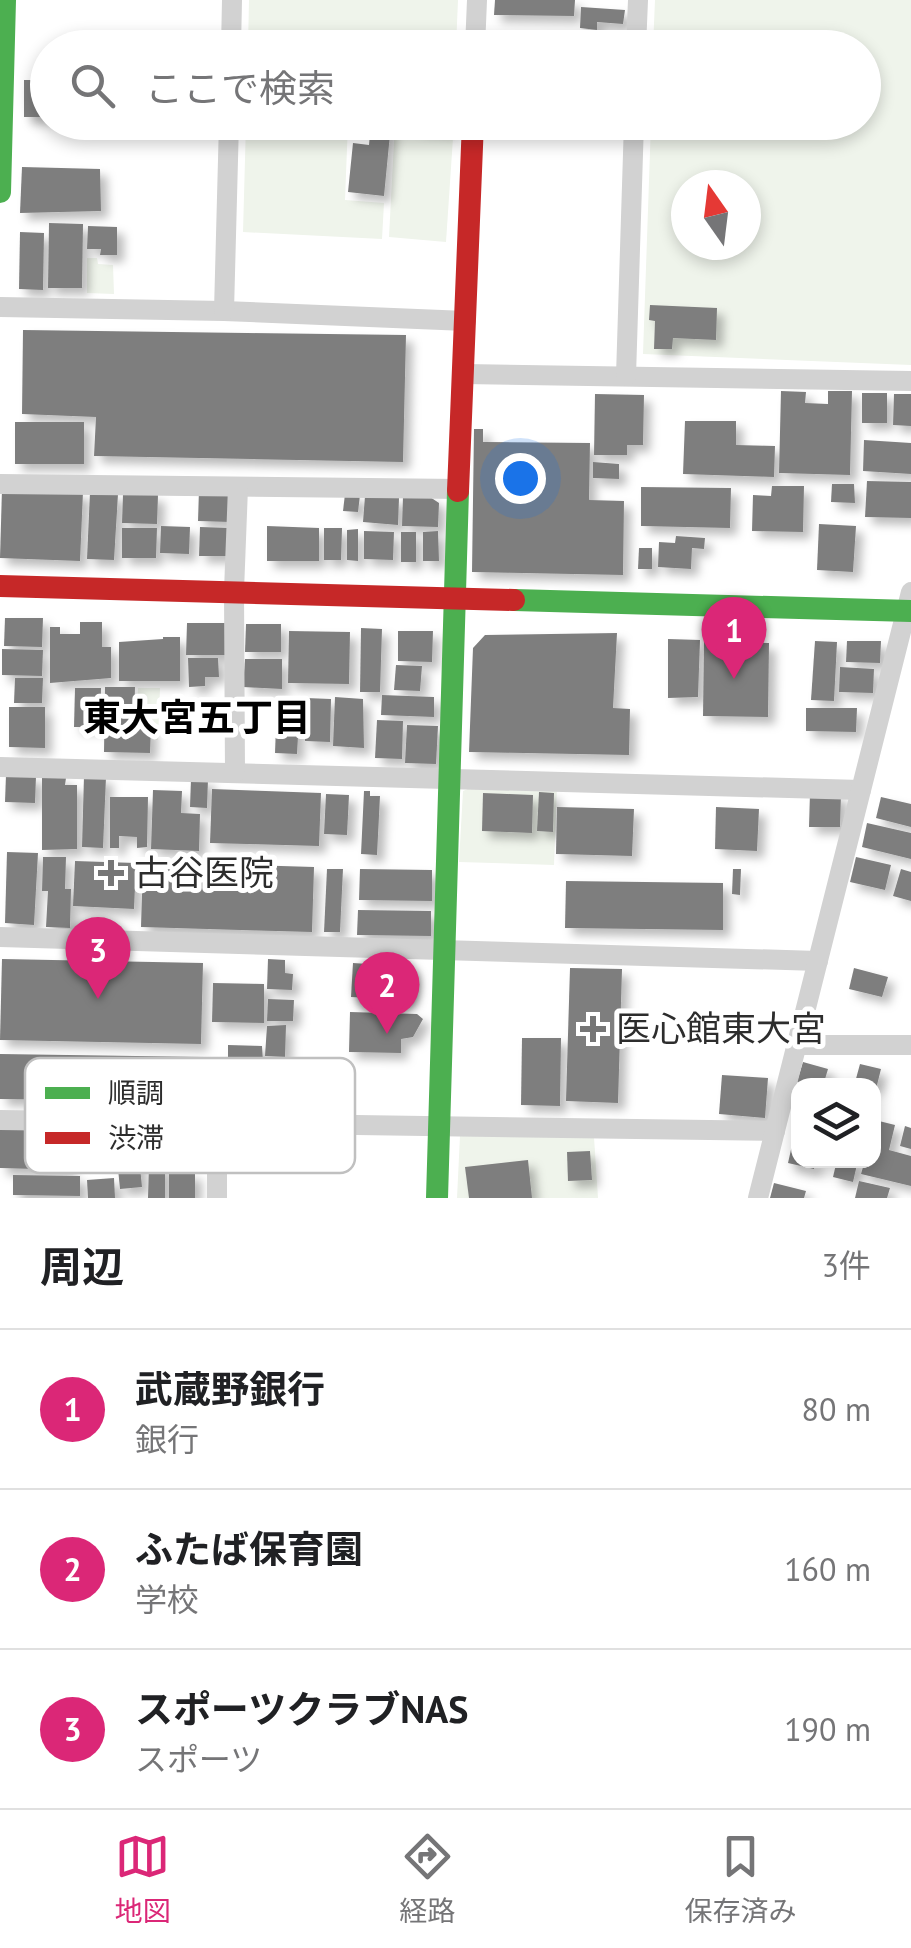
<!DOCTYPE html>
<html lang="ja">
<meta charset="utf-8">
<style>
:root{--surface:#fff;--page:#f6f6f6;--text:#202124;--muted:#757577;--line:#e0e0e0;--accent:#db2777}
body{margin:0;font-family:"PT Sans","Noto Sans JP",sans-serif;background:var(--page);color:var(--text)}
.controls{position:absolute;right:30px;bottom:30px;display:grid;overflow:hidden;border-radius:20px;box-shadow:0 5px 15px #0003}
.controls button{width:90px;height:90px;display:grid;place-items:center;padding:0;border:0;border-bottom:2px solid var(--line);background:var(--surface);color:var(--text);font:50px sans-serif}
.compass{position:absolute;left:671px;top:170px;width:90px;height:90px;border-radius:50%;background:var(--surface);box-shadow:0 5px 15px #0003;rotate:346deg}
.you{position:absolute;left:520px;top:478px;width:35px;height:35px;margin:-25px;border:8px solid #fff;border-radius:50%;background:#1a73e8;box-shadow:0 0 0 15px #1a73e833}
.badge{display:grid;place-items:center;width:65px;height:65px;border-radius:50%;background:var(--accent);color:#fff;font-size:32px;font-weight:700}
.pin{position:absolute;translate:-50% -82px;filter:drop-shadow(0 2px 5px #0008)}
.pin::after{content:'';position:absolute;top:52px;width:35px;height:30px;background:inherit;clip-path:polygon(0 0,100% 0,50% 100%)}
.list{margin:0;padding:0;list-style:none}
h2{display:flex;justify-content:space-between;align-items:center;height:130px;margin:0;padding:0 40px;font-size:42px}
h2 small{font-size:32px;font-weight:400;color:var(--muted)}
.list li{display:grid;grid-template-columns:65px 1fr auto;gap:30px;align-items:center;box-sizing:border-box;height:160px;padding:0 40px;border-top:2px solid var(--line)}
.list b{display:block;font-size:38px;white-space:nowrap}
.list p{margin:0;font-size:32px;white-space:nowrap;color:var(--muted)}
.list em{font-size:32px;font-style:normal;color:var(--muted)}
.icon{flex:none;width:55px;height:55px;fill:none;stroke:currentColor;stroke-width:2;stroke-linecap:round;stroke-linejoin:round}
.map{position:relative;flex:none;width:911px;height:1198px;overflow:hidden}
.search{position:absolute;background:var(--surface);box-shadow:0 5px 15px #0003;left:30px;right:30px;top:30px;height:110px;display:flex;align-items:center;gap:25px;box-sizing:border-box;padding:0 35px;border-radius:55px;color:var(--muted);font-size:38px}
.sheet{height:610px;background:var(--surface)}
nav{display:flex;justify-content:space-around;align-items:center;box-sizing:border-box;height:140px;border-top:2px solid var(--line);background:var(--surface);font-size:28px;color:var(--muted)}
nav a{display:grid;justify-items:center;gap:5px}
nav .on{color:var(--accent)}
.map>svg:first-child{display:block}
.green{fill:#eff4eb;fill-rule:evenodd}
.building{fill:#7e7e7e;filter:url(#shadow)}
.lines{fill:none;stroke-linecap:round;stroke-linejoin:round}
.street{stroke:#d2d2d2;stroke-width:20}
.fast{stroke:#4caf50;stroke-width:22}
.jam{stroke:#c62828;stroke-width:22}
.poi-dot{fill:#767676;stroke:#fff;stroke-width:4}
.labels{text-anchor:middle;stroke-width:10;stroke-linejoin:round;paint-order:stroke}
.poi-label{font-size:35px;fill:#2d2d2d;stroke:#fff;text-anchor:start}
.neighbourhood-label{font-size:38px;font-weight:bold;fill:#000;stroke:#fff}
.key{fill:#fff;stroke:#c0c0c0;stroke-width:2.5}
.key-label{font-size:28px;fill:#2d2d2d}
</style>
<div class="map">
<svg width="911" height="1198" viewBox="0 0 911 1198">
<defs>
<filter id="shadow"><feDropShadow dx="7" dy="7" stdDeviation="5" flood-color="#0004"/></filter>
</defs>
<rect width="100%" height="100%" fill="#fff"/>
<!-- green -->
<g class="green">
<path d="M249,0H458L456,47H248Z"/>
<path d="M655,0H911V365L643,354L651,123L864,122V48L653,47ZM686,185H746V245H686Z"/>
<path d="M246,123H348L345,200L384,203L382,239L243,232Z"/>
<path d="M395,123H454L446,242L389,237Z"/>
<path d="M87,258H97L98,264L113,265L114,294L87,293Z"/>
<path d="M138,688H160L158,740L152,739V718L137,716Z"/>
<path d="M557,787L554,865L459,862L463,791L470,788Z"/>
<path d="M460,1136L594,1137L598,1198H457Z"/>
</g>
<!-- building -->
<g class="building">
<path d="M495,0H575L574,16L494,15Z"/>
<path d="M581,7L625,10L623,24L597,22V30L580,28Z"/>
<path d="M578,31L617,33V48H578Z"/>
<rect x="128" y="37" width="72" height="11"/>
<rect x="24" y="80" width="24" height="37"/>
<path d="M371,122L391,124L384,196L348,192L353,143L369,145Z"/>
<path d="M415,122H449V130L415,127Z"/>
<path d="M22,167L100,169L101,211L20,213Z"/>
<path d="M49,223L83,224L82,288H48Z"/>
<path d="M88,226L117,227V255H100L101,249H87Z"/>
<path d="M20,232L44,233L43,290L19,289Z"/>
<path d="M650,305L717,308L716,340L673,338L672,349H654L655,321L649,320Z"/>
<path d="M23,330L406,335L403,462L94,456L96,417L22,414Z"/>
<path d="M781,391L806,392L805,403L828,404V391H852L850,475L779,473Z"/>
<rect x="862" y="393" width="25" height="30"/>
<path d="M595,394L644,395L643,445H627V455H594Z"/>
<path d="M894,394H911V426L893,425Z"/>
<path d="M685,421H736V445L775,446L774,477L683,474Z"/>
<rect x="15" y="422" width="69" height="42"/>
<path d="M474,429H483V442L590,443L589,500L624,501L623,575L472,572Z"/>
<path d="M864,440L911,443V474L863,471Z"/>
<path d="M593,462L619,464V479L593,478Z"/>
<path d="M867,481L911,482V518L865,517Z"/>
<path d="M832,484H854L855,503L831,502Z"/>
<path d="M772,486H804L803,532L752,531L753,495L771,496Z"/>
<path d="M641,487L731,488L730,528L641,526Z"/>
<path d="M2,489L83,492L80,561L0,558Z"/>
<path d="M199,489L231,490L230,522L198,521Z"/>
<path d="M90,492L118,494L114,560L87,559Z"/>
<path d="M123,494L158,495L157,524L122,523Z"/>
<path d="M345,494L360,495L358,512L343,511Z"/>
<path d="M365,496L399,498L398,525L363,522Z"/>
<path d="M403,496L430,497L439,503L438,527L402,526Z"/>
<path d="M819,524L856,526L853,572L817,570Z"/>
<path d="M161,526L190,527L189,554L160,553Z"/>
<path d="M267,526L319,528V561H267Z"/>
<path d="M200,527L230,528L229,556H199Z"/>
<path d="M122,528H157L156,558H122Z"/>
<path d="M324,528H342L341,560H324Z"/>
<path d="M358,529V561L347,560V530Z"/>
<path d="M364,531L394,532L393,560L364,559Z"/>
<path d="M438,531L439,561H423V532Z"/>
<rect x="401" y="532" width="15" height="30"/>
<path d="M676,536L705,538L704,549L692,548L691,569L658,567L659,542L675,543Z"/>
<path d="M639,548H652V569H638Z"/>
<path d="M5,618H43L42,647L4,646Z"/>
<path d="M80,622H102V647H111V678L50,683V627H60V634H80Z"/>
<path d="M187,623H226V655H186Z"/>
<path d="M246,624H281V652H245Z"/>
<path d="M361,628L382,629L380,692H360Z"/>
<path d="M289,631L350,632L349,684L288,683Z"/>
<path d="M398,631H433L432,662L398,661Z"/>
<path d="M617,633L613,708L630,709L629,755L469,752L473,648L485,635Z"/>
<path d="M163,637H180V681H119V642L163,639Z"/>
<path d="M668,639L700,640L698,697L668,698Z"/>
<path d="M815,641L837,642L834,701L811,700Z"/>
<path d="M847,641H881L880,663L846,662Z"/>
<path d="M704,642L769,643L768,717L703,716Z"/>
<path d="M2,649L43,650L42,676L2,675Z"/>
<path d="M188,658H218L219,677H205V686L189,687Z"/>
<path d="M245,659H282V689L243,687Z"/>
<path d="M396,665L422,666L420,691L394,690Z"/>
<path d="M840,667L874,669L873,693L839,692Z"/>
<path d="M15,678H43L42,703H14Z"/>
<path d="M105,687H135L134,725L151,727L150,753L104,752Z"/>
<path d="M75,688H101L100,727H74Z"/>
<path d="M382,695L434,697V717L381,715Z"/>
<path d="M335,697L363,699L364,748L333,746Z"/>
<path d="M306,698L331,699L330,742L305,741Z"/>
<path d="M277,699L300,700L297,754L275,753Z"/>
<path d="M9,707H45V748L9,747Z"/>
<path d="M806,708H857L856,732L806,731Z"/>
<path d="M377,720L403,721L402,759L375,758Z"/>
<path d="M407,725L438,726L436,764L405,763Z"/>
<path d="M6,775L36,776L35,803L5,802Z"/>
<path d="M84,776L106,777L103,848L82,847Z"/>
<path d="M42,777L66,778L65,785H77V849L42,850Z"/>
<path d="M191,779H208L207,808L190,807Z"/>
<path d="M212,789L321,793L319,846L210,843Z"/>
<path d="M153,790L182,791L181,813L200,814L199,851L151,849Z"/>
<path d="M364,791H370V796H380L377,855L361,854Z"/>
<path d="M539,792L554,793L553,832L537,831Z"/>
<path d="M483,793L533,795L532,833L482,831Z"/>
<path d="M810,793L841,794L840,827H809Z"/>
<path d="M326,794L349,795L347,835L324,834Z"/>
<path d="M110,797H148L147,847L137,848V837L119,836V848H110Z"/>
<path d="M881,797L911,804V827L876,818Z"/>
<path d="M557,807L634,809L632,856L556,854Z"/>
<path d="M716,807L759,809L757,851L715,849Z"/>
<path d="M867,823L911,833V859L862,847Z"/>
<path d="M7,852L38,853L34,925L5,923Z"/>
<path d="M43,857H66L65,889H71L70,928L46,927L48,891H42Z"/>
<path d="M856,857L891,865L885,890L850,882Z"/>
<path d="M75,861L136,863L134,909L73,906Z"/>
<path d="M143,862L314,867L312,932L141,927Z"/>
<path d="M327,869H343L340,932H324Z"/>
<path d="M360,869L432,870V901L359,900Z"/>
<path d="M733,869H741L740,895L732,894Z"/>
<path d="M901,869L911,872V901L893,896Z"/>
<path d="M566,881L723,883V930L565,928Z"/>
<path d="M358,910L431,911V936L357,935Z"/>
<path d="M2,959L203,963L201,1044L0,1040Z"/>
<path d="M268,959L285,960V973L293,974L292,990L267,989Z"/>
<path d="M353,963L412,967L410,1000L351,997Z"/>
<path d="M570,968L622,969L618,1103L566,1101Z"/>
<path d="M854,968L888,977L882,997L849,989Z"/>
<path d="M213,983L264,984V1023L212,1022Z"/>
<path d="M268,999L294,1000L293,1021H267Z"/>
<path d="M350,1012L417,1014L423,1019L413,1037L401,1039V1053L349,1052Z"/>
<path d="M286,1025L285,1057L265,1056L267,1026Z"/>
<path d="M522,1038H561L560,1106L521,1105Z"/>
<path d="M228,1045L262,1046L263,1062L228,1060Z"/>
<path d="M0,1054L205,1057L204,1102L0,1099Z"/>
<path d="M803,1062L828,1069L823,1086L797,1082Z"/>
<path d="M860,1064L881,1069L875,1093L874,1086H854Z"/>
<path d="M722,1075L768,1078L765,1118L719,1114Z"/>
<path d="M875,1120L895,1125L889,1150L911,1156V1186L861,1174L865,1160H874Z"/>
<path d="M797,1123L798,1160H816L814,1169L788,1163Z"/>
<path d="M905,1126L911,1128V1149L900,1146Z"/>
<path d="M0,1128L29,1129V1152H39V1130L71,1131L70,1170L0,1168Z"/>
<path d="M137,1136L142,1187L120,1189L115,1138Z"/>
<path d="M590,1151L592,1180L568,1181L567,1152Z"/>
<path d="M528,1160L532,1198H469L465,1167Z"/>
<path d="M837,1160H858L853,1182L833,1177Z"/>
<path d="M149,1164H165V1198H148Z"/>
<path d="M169,1172L195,1173V1198H169Z"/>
<path d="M13,1175L80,1176V1196L13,1195Z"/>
<path d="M114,1178L115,1198H88L87,1180Z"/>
<path d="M859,1181L890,1188L887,1198H855Z"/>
<path d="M774,1183L806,1191L804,1198H770Z"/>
</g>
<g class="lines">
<!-- street -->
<g class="street">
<path d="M231,48L232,0"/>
<path d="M475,48L477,0"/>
<path d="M636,48L638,0"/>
<path d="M0,307L224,311L466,321"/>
<path d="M224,311L229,122"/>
<path d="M464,374L911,381"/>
<path d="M626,376L634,122"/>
<path d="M0,484L459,489"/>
<path d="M0,767L861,790"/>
<path d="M235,773L234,591L238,487"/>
<path d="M0,937L818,961"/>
<path d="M797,1045H911"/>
<path d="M0,1120L775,1131"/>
<path d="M217,1123V1198"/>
<path d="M758,1198L911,592"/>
</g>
<!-- fast -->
<g class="fast">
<path d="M0,192L5,0"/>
<path d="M514,600L911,611"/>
<path d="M437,1198L458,491"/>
</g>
<!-- jam -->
<g class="jam">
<path d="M458,491L473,122"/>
<path d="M0,586L514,600"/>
</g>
</g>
<!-- markers -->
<g class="poi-dot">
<path d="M106 858h10v10h10v10h-10v10h-10v-10h-10v-10h10z"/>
<path d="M588 1014h10v10h10v10h-10v10h-10v-10h-10v-10h10z"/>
</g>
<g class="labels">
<!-- poi labels -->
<g class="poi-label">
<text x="134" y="885">古谷医院</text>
<text x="616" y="1041">医心館東大宮</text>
</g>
<!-- neighbourhood labels -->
<g class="neighbourhood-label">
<text x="197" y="731">東大宮五丁目</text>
</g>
</g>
<!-- legend -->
<rect x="25" y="1058" width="330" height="115" rx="15" class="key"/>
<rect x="45" y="1087" width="45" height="12" fill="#4caf50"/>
<rect x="45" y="1132" width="45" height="12" fill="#c62828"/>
<g class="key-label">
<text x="108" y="1103">順調</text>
<text x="108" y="1148">渋滞</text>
</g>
</svg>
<div class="controls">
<button><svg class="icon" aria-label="layers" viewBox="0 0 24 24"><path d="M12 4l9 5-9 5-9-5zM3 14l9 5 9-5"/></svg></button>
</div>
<svg class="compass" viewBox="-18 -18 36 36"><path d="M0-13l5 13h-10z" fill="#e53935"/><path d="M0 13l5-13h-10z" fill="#757577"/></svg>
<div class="you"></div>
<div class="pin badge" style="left:734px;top:679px">1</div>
<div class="pin badge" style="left:387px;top:1034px">2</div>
<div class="pin badge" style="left:98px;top:999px">3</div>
<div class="search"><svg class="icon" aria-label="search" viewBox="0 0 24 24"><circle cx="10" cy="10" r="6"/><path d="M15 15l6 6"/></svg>ここで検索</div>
</div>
<section class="sheet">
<h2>周辺<small>3件</small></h2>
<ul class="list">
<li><span class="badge">1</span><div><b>武蔵野銀行</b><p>銀行</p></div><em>80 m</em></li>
<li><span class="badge">2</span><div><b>ふたば保育園</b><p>学校</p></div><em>160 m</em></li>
<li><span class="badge">3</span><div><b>スポーツクラブNAS</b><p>スポーツ</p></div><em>190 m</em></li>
</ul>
</section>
<nav>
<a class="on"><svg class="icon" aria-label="map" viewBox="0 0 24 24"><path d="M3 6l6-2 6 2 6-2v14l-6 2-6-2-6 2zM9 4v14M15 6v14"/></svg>地図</a>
<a><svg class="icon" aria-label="directions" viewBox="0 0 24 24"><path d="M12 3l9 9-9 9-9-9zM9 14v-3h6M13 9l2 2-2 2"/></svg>経路</a>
<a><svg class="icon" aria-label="saved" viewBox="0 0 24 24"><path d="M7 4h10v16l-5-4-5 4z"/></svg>保存済み</a>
</nav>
